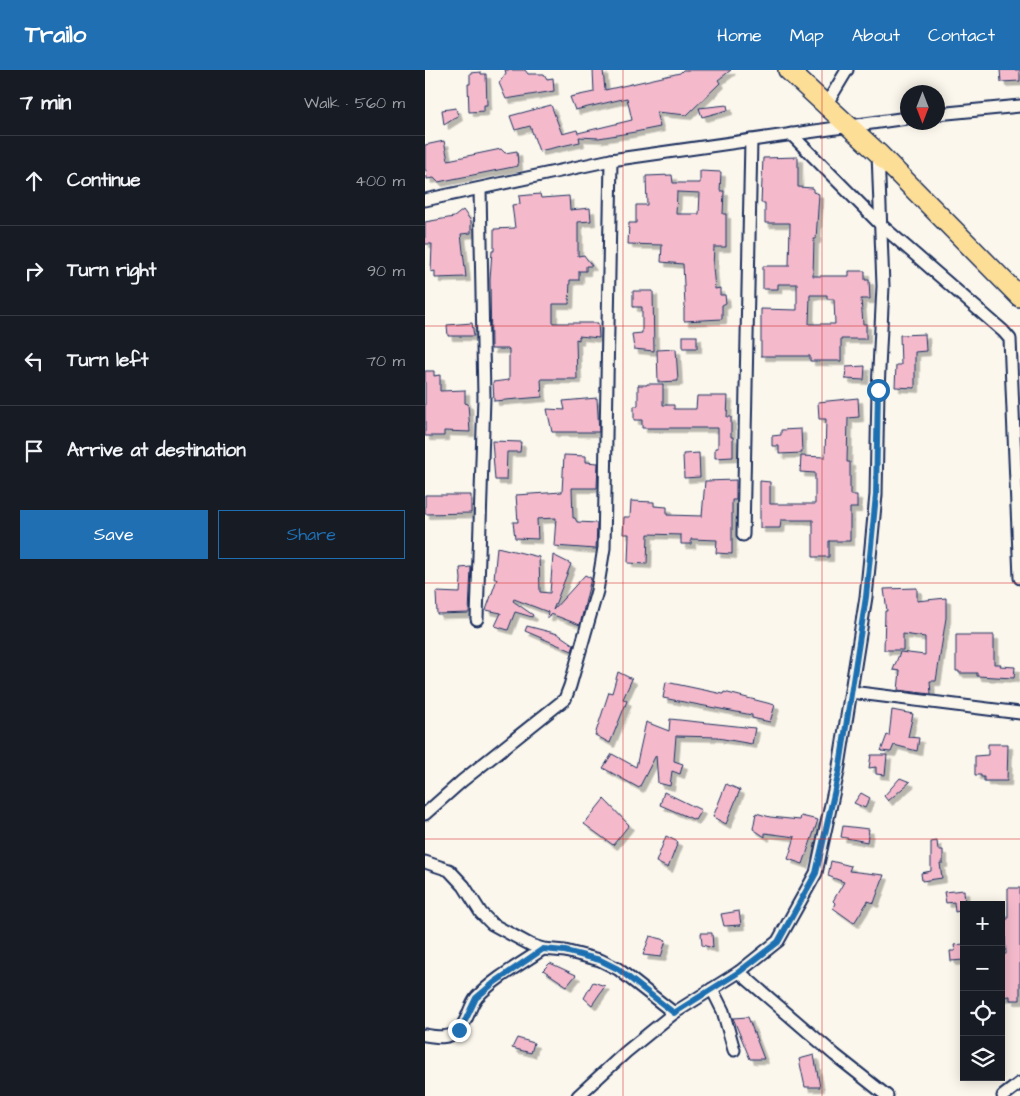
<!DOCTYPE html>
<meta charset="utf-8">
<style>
:root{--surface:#171b24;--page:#20242c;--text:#f1f3f6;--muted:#9ea1a6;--line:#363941;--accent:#1f6fb2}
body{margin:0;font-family:"Architects Daughter",sans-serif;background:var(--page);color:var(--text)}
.controls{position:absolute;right:15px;bottom:15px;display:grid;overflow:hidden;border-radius:0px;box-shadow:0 2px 12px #0003}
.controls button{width:45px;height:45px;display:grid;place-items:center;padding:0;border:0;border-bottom:1px solid var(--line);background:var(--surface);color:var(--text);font:25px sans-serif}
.compass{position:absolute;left:475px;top:15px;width:45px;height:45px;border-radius:50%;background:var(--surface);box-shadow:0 2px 12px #0003;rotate:180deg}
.stop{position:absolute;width:15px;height:15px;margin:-11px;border:4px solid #1f6fb2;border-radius:50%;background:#fff}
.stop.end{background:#1f6fb2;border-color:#fff;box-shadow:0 1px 5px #0008}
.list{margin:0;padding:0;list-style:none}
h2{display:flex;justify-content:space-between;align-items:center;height:65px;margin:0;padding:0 20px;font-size:21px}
h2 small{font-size:16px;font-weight:400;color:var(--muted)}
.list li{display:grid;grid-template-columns:32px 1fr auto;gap:15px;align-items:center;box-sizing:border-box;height:90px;padding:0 20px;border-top:1px solid var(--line)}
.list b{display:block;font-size:19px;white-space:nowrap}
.list em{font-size:16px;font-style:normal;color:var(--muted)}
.actions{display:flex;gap:10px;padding:15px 20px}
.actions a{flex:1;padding:11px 0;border:1px solid var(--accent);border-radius:0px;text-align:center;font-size:18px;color:var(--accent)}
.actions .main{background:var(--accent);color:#fff}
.icon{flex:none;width:28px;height:28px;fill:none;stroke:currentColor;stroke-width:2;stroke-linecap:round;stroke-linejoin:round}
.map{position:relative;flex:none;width:595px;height:1026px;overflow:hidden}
header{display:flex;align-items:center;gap:30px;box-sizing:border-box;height:70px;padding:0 25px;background:var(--accent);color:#fff}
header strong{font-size:24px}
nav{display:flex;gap:28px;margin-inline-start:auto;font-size:18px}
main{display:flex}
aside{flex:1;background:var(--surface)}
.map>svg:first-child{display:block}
.building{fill:#f4bacc;stroke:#1b2f5e;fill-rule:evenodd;filter:url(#shadow)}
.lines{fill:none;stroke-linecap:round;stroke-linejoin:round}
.street-casing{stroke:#1b2f5e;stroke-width:15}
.primary-casing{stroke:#1b2f5e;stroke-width:22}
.street{stroke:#fbf7ec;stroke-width:11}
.primary{stroke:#fdde96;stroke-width:19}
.route{stroke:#1f6fb2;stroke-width:6}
.grid{fill:none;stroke:#d62828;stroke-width:1;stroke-opacity:0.55}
</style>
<header>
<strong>Trailo</strong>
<nav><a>Home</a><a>Map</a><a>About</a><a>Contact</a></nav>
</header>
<main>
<aside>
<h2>7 min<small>Walk · 560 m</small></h2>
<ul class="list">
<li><svg class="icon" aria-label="ahead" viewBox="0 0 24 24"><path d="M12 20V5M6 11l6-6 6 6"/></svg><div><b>Continue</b></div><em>400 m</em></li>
<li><svg class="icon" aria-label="right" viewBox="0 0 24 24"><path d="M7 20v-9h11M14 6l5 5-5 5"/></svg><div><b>Turn right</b></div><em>90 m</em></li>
<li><svg class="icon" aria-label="left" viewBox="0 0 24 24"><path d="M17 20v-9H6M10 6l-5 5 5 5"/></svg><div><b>Turn left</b></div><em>70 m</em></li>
<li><svg class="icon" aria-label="arrive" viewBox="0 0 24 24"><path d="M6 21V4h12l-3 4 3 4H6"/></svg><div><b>Arrive at destination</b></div></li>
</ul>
<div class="actions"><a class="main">Save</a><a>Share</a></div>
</aside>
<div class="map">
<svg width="595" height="1026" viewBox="0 0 595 1026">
<defs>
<filter id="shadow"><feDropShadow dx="4.5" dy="4.5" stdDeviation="0" flood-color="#0004"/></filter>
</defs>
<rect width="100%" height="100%" fill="#fbf7ec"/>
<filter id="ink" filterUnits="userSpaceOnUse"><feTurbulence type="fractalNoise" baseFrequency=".02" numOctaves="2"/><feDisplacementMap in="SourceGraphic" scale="10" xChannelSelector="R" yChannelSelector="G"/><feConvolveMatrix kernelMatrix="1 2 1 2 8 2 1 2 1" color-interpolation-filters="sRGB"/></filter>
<g filter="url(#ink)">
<!-- building -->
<g class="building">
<path d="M80,0H100L103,4H119L122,9L128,8L129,21L81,29L74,13L81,3Z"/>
<path d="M168,0H178L180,20L255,3L258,0H306L293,10L295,13L262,45L231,42L235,57L210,62L174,68L154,67L155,72L114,81L105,56L90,60L85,46L126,35L137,64L152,60L153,63L207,50L202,28L150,40L145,27L169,22Z"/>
<path d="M575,0H595V11L576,12Z"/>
<path d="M56,2V4H61L62,35H59V41L44,42L43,14H45V3Z"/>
<path d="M302,35L303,40L277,47L274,38Z"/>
<path d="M31,38L33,46L19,55L17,40Z"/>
<path d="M19,71L23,90L76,79L80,83L92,81L93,96L13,112L9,108L2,109L1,100H0V75Z"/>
<path d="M373,87V117L388,118V122L394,124L391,169H389L388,206H424V201H440V210H444L445,229H436L438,254H441V269H416V291H385V286H336V239L372,240V214H353V219H338V196H364L365,153H340V133H336L338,88ZM385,225H402V229H409L410,254H384Z"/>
<path d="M275,101L296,102L295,121H299L298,144H301V177H289L288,197L290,219L295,218V225H300L301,233L297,235V249L259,251V238L260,237L258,194L236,192L237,175L203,174L204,153H211V135H222L221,106L247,105L248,113H275ZM252,122L275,123L274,144H251Z"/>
<path d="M115,124L116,128L144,126L145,140L165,138L166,151L153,152V186L159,185L167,196H161V201H154V210H145L144,234H128V253H173L174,268L154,266V270L151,269L152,309H116L117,327L69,331L68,312L84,310V279H66L65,209L67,181H69V159L90,158L87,135L95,134L94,126Z"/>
<path d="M38,140L46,151V163L36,164L41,207L10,208V201L6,202L7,174H0V152L29,147Z"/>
<path d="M208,221H228L229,281L209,279L207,264L217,263V237H208Z"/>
<path d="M47,253L49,266H23L22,255Z"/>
<path d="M500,264L501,281L490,282V318L470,317L471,295H476L475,265Z"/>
<rect x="258" y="266" width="14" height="12"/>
<path d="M251,279L253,311L233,312L232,280Z"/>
<path d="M440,296L439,310L420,309L421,297Z"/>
<path d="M0,301H9V306L15,305V321L40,320V333L43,334L45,362L19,361V366H0Z"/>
<path d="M222,314H238V335H249V339H271L272,326H303L302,347H306V367H308V387L290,388V378H293V358H217V350H209V336H213V315H222Z"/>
<path d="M172,328L174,362H127L122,339L140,340L138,331Z"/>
<path d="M433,328L434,347L423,348L422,392H425V425H432V438H425V471H404V487H388V450H356L355,458H335V411L345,412V434H390V403L375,402L376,386L400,387L401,349H394L393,332Z"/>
<path d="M376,359L377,383L354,384V376H347V366L356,365V360Z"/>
<path d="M67,371L96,372L95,382H82L81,410H70Z"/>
<path d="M274,383L275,407L259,408L258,384Z"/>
<path d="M139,385L161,386V392L173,393L172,418H147L148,448H150L152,452L172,453L171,479L129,476L131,448L112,449L113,469L90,468L88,452H93L91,425L137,422Z"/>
<path d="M311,410V430H307V484L291,483L292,470L266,469V474H256V465L223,464L222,494L203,493L204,464H198L199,447H205L206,431L229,432V436L242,437V445L277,446L280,411Z"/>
<path d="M0,425H46V443L0,444Z"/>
<path d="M72,477L114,487L115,522L125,523L128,485L146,494L128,540L160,505L166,508L155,555L126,544L125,547H122L123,542L89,529L88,531L108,545L107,547L90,542L83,560L70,556L76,543L61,540L72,509H69Z"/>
<path d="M46,497L44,543L12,544L11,522L35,523L36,509L35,498Z"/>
<path d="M492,518V531L521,528V548L511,611H505L506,624L473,620L475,601L468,600L475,582L500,585V567L478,564V580H459L460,541H462L459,519Z"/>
<path d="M102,556L133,564L149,575L147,581L100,561Z"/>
<path d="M531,565H569V594H576L575,596L590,597L589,608L552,606V603H534V601H531Z"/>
<path d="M193,602L207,609L198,629L202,631L185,673L170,665L184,622L187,623Z"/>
<path d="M241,612L298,624L299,622L350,635L345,652L327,648V645L238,628Z"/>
<path d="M467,640L488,644L483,667L494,668L492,681L469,675L466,682L456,681L462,665L464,666Z"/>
<path d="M245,649L330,658L327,674L293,668V667L251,666L249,691L258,694L255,704L247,701L245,716L233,713L231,685L214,718L178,698L187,684L211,697L221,652L244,661Z"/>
<path d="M563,674H583L582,711H559V707H556V705H550V686L563,685Z"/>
<path d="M446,685H462L460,705L451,704V697L444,698Z"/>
<path d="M475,708L485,712L463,731L459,726Z"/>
<path d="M301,714L315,720L301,754L288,747Z"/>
<path d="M239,722L276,740L270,750L235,735Z"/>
<path d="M436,723L445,728L440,738L429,733Z"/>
<path d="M179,729L204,755L188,775L159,754Z"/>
<path d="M331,743L345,747L375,750L376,746L393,750L378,794L363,789L370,767L340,763V767L328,759Z"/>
<path d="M418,756L444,759L442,772L416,767Z"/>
<path d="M241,766L253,772L243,798L231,792Z"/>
<path d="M512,771L513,780H518V793H515L517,808L497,811L496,803L506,801V772Z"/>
<path d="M406,791L426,796L424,801L459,805L449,833L443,831L429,853L408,838L410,833L408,831L419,812L403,806Z"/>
<path d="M583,818H595V930H585V926L576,927V884H581L580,865H576V849H583Z"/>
<path d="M539,820L540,835H539V840L530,842L529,832L521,833L519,822Z"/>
<path d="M314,841L316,855L299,856L296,844Z"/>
<path d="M276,863H287L288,878L277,875Z"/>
<path d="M225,866L241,870L236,887L218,885Z"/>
<path d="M539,874V890L526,891L525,881H530L529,875Z"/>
<path d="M125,893L151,905L142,916L118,900Z"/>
<path d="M168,912L180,916L167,935L159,928Z"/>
<path d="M323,947L339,989H325L308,948Z"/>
<path d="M92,968L109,973L106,983L87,978Z"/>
<path d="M389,985L395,1017H380L374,989Z"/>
</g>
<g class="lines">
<defs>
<g id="street">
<path d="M401,35L422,0"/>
<path d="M512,44L595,36"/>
<path d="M366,64L456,155L578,261L585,269L595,508"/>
<path d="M0,130L186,90L482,48"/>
<path d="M318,465L326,70"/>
<path d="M52,549L59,327L55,119"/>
<path d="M426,622L595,643"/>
<path d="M0,744L37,711L140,629L145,616L172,521L179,478L186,90"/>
<path d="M0,792L24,800L39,816L56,843L67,854L106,875L118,879L140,881L175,890L193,899L249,943"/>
<path d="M314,902L410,985L462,1026"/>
<path d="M287,919L298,941L309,980"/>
<path d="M0,965C12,967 23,969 33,961C43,952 44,936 52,927C70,908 96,894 118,879"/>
<path d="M153,1026L201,982L249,943L314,902L353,871L391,803L413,702L441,527L446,477L451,425L453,320L458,216L453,83"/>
<path d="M578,1026L595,1013"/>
</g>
<path id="primary" d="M363,0L453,83L595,227"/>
</defs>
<!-- street casing -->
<use href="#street" class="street-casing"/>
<!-- primary casing -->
<use href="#primary" class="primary-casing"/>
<!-- street -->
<use href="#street" class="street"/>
<!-- primary -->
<use href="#primary" class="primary"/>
</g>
</g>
<g class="lines" filter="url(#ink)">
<!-- route -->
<path class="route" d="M34,960L41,949L51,928L70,912L118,879L140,881L175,890L193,899L249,943L314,902L353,872L391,803L414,702L441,527L451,425L453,320"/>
</g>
<!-- grid -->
<path class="grid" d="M198,0V1026M397,0V1026M0,256H595M0,513H595M0,769H595"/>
</svg>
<div class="controls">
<button>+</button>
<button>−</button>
<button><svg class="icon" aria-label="locate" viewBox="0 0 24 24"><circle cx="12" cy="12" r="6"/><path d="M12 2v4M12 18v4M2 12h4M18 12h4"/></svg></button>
<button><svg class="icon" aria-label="layers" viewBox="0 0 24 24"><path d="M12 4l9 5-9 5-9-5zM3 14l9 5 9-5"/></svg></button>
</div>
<svg class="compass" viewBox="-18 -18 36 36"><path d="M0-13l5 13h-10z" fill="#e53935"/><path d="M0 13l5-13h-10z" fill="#9ea1a6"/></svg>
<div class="stop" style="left:453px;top:320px"></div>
<div class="stop end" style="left:34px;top:960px"></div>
</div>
</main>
